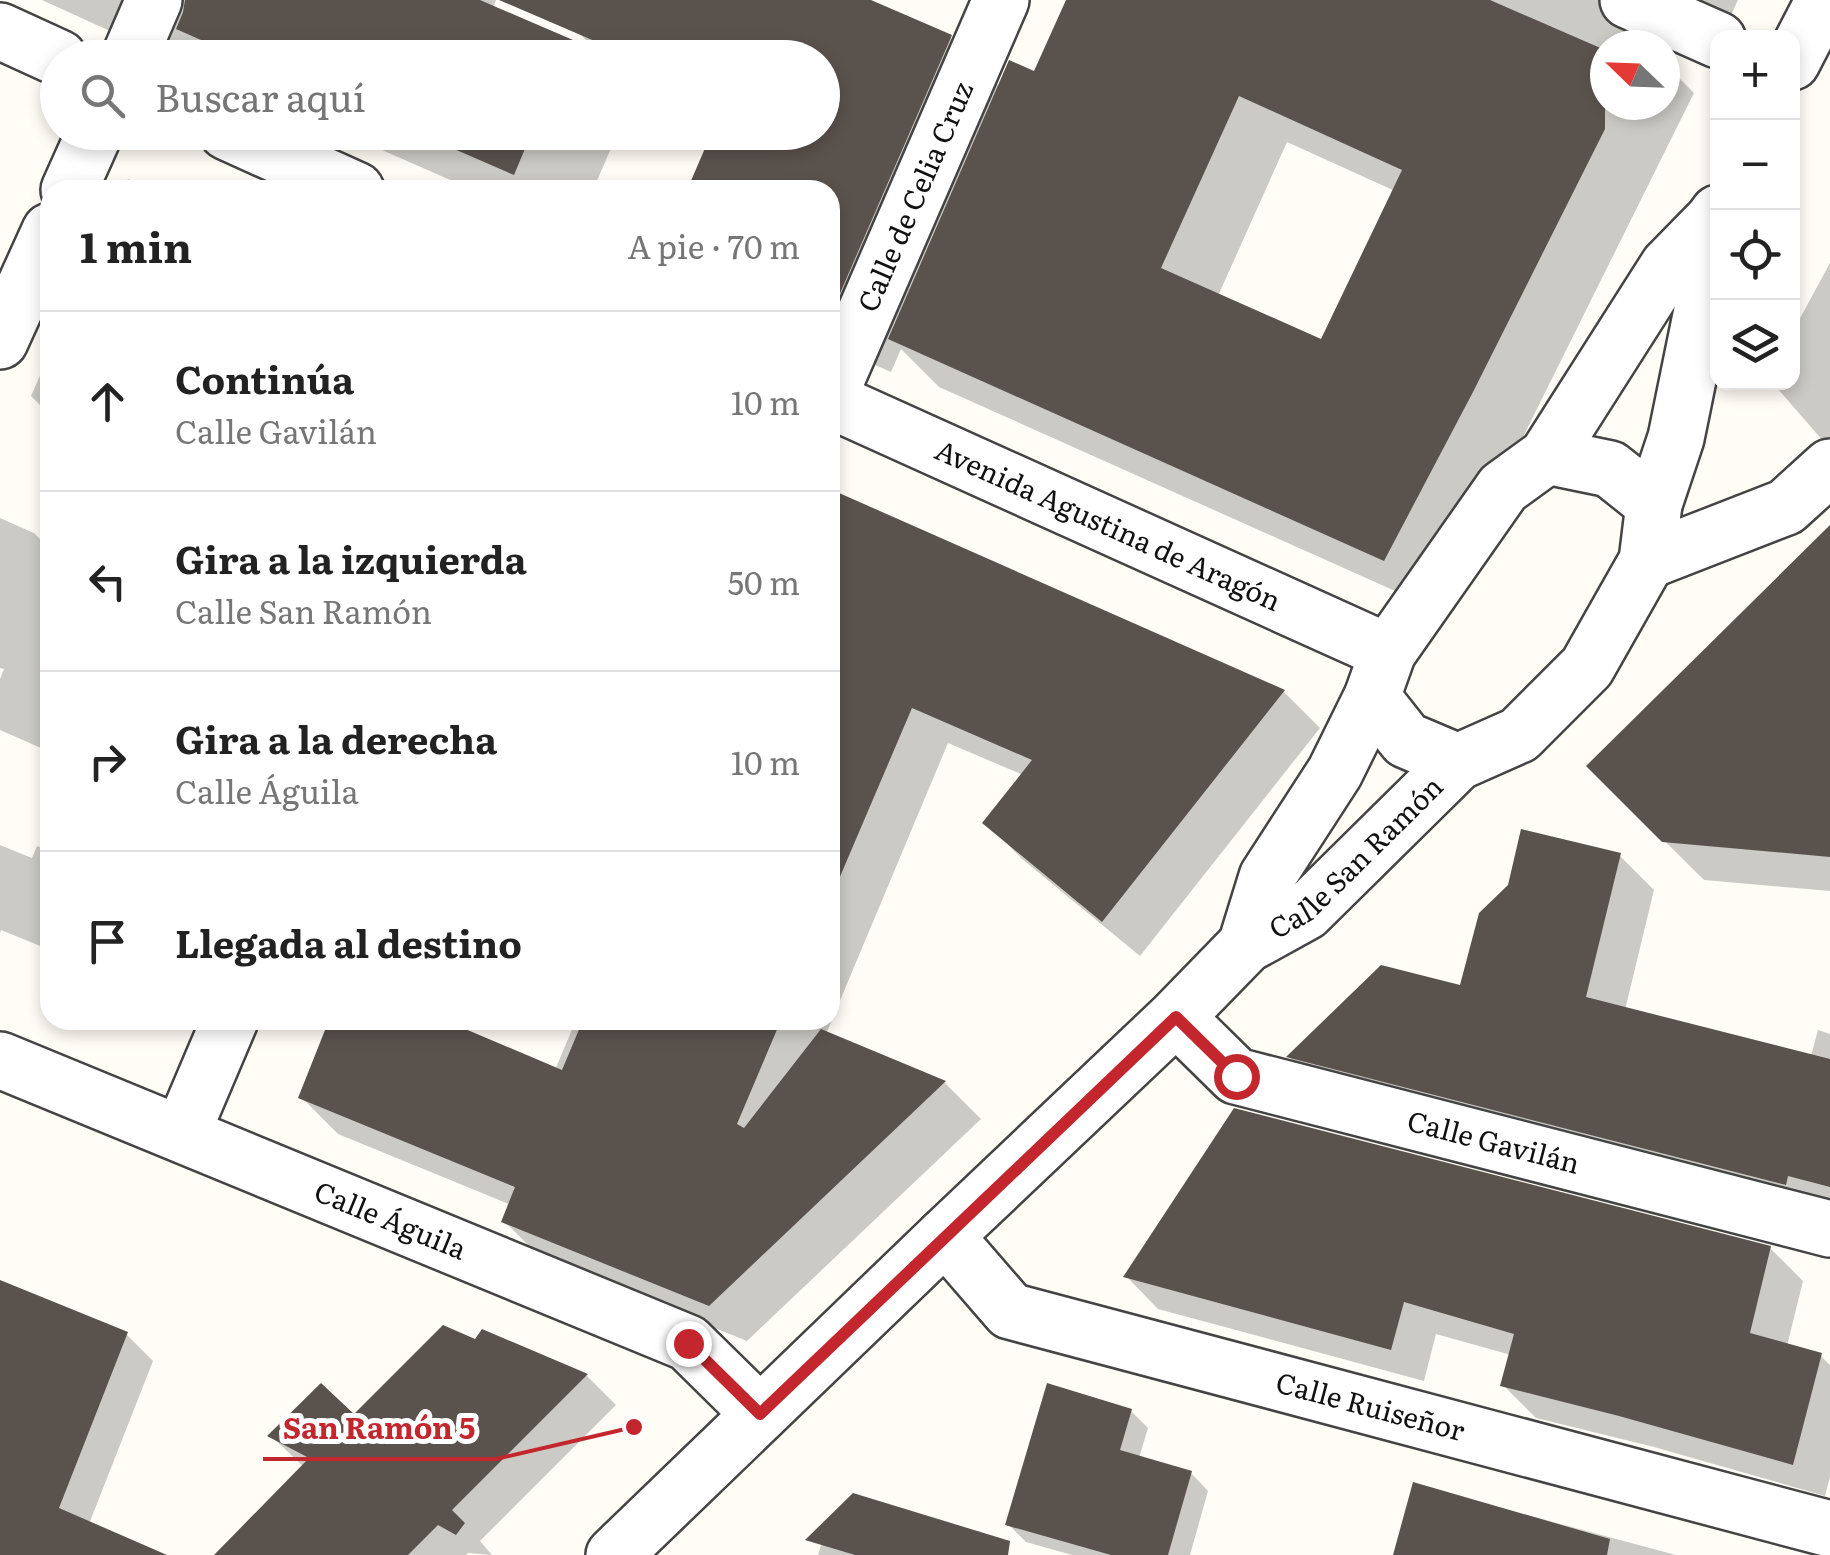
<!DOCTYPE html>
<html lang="es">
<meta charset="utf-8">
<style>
:root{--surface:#fff;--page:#f6f6f6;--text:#222;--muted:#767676;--line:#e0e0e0}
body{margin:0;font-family:Literata,serif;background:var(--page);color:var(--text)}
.controls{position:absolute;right:30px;top:30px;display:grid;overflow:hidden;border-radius:20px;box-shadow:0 5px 15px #0003}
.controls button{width:90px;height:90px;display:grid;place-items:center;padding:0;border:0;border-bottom:2px solid var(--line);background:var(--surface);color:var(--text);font:50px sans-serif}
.compass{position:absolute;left:1590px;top:30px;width:90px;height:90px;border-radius:50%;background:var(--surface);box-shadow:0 5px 15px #0003;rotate:293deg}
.stop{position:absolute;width:30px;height:30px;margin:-22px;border:8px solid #c4262e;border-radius:50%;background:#fff}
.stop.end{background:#c4262e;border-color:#fff;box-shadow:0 2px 10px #0008}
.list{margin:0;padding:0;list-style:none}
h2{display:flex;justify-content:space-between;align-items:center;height:130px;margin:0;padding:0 40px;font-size:42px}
h2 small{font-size:32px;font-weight:400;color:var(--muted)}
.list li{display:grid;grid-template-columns:65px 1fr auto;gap:30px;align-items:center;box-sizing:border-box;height:180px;padding:0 40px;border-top:2px solid var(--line)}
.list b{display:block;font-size:38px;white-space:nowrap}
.list p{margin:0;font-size:32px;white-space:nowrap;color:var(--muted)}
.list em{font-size:32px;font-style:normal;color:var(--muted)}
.icon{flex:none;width:55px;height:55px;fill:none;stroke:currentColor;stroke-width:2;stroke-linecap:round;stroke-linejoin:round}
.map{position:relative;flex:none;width:1830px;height:1555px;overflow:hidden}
.search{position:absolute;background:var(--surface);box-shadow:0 5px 15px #0003;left:40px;top:40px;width:800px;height:110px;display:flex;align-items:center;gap:25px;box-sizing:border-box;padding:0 35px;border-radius:55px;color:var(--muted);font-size:38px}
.panel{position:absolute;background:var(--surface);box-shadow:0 5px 15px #0003;left:40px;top:180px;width:800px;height:850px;border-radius:30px}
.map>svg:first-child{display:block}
.shadow{fill:#0003;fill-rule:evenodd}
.building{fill:#5a524d;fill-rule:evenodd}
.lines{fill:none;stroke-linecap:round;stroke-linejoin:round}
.minor-casing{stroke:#444;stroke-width:60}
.tertiary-casing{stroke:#444;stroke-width:60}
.minor{stroke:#fff;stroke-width:55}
.tertiary{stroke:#fff;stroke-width:55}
.route{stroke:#c4262e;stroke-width:12}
.labels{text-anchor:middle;stroke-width:10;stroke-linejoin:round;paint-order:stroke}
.street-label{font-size:28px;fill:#111;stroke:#fff}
.leader{fill:none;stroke:#c4262e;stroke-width:4}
.callout-dot{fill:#c4262e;stroke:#fff;stroke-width:4}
.callout-label{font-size:30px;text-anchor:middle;font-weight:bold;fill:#c4262e;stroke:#fff;stroke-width:10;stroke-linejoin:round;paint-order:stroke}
</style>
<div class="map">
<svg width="1830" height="1555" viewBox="0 0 1830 1555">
<rect width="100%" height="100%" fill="#fffdf5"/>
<!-- shadow -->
<g class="shadow">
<path d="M42,0H496L493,8L571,42L587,58H208L191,40L181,58H169Z"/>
<path d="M592,0H865L950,37L1000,87L1035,74L1068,0H1738L1723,33L1648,35L1646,45H1605V105H1665V64L1694,93L1521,441L1433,608L939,387L901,349L891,372L830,345V190H689L822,132V58H604L578,32ZM1287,142L1395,191L1322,342L1218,296Z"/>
<path d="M341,132H618L593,190H473Z"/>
<path d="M128,179L152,190H123Z"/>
<path d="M1830,263V449L1772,382H1792V333Z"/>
<path d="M50,353V415L31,396Z"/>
<path d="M830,492L1284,692L1320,728L1140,956L1022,859L986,822L1023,775L948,743L826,1034L945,1083L981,1119L747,1341L541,1258L504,1221L511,1205L338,1134L301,1097L332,1020H439L555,1070L576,1020H830Z"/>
<path d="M0,518L34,533L50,549V659L46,669L50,671V752L0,730V679L4,669L0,668Z"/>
<path d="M1830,528V891L1704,880L1589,766Z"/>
<path d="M0,845L32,858L37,846L50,851V950L1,930L0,933Z"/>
<path d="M1620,856L1654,890L1625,1010L1811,1056L1818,1030L1830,1034V1211L1323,1090L1289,1057L1462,988Z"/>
<path d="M1770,1248L1803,1281L1787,1346L1820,1355L1830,1365V1477L1825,1496L1654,1447L1536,1418L1503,1385L1511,1355L1436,1334L1424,1381L1158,1309L1126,1276Z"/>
<path d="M0,1283L126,1334L153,1361L89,1524L116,1555H0Z"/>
<path d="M483,1332L587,1376L616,1405L480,1541L492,1555L468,1553L466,1555H223L304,1467L271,1436L354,1418L476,1342Z"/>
<path d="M1131,1411L1148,1428L1139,1458L1191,1473L1208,1491L1190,1555H1072L1026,1542L1008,1524Z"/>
<path d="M1415,1485L1676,1555H1395Z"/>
<path d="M830,1518L971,1555H818Z"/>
</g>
<!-- building -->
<g class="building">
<path d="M185,0H480L573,40L565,58H242L176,29L183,12Z"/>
<path d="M499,0H871L952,35L831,314L830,190H687L712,132H822V58H634Z"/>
<path d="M1066,0H1490L1605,50V129L1473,392L1384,561L888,339L1009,60L1034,71ZM1239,96L1402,170L1321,339L1161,268Z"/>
<path d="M415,132H532L514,175Z"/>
<path d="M830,489L1285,690L1102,922L982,823L1032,760L912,708L830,900Z"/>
<path d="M1830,525V857L1662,842L1586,766Z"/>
<path d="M1521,829L1621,853L1586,997L1830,1059V1187L1788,1176L1786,1185L1286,1057L1381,965L1460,985L1479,913L1508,885Z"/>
<path d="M329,1020H444L562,1070L583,1020H781L737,1124L744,1128L821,1029L946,1081L709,1306L501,1222L515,1187L298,1098Z"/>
<path d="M1234,1108L1771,1246L1750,1333L1822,1353L1793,1465L1619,1416L1500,1386L1514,1334L1404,1302L1391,1350L1123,1277Z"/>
<path d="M0,1280L128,1332L59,1508L167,1555H0Z"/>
<path d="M443,1325L475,1339L482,1329L588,1374L452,1510L465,1523L456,1535L438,1525L408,1555H214L309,1458L267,1436L321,1383L354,1414Z"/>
<path d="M1047,1383L1132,1409L1120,1450L1192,1471L1168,1555H1111L1005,1525Z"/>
<path d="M1413,1482L1610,1539L1607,1555H1393Z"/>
<path d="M853,1493L1010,1541L1008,1555H855L805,1540Z"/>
</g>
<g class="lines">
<defs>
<g id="minor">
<path d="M1628,0L1718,40"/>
<path d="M0,31L59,58"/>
<path d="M129,58L154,0"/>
<path d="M227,132L356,190"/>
<path d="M69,190L95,132"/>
<path d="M0,341L50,231"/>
<path id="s1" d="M830,394L1001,0"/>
<path id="s2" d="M830,400L1388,652"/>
<path id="s3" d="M1176,1017L1236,1076L1830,1229"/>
<path id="s4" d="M0,1060L688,1343L760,1414"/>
<path d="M182,1133L230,1020"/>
<path id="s5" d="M945,1236L1010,1311L1830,1529"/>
</g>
<g id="tertiary">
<path d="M1792,62L1824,0"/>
<path d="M1547,456L1610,469L1654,504"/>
<path d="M1647,561L1786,507L1830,467"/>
<path d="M1372,697L1406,740L1458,762"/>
<path d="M1246,945L1267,877L1335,772L1372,697L1388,652L1503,488L1547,456L1668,266L1714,219L1718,213"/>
<path id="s6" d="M614,1555L945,1236L1176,1017L1246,945L1306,912L1458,762L1519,735L1587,667L1647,561L1654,504L1676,438L1708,281L1714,219"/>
</g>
</defs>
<!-- minor casing -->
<use href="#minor" class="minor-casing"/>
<!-- tertiary casing -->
<use href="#tertiary" class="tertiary-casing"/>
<!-- minor -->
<use href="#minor" class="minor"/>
<!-- tertiary -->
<use href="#tertiary" class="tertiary"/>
</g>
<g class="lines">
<!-- route -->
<path class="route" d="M688,1343L760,1414L1176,1017L1236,1076"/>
</g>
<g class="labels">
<!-- street labels -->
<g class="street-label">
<text dy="10" stroke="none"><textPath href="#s1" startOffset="215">Calle de Celia Cruz</textPath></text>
<text dy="10" stroke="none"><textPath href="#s2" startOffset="305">Avenida Agustina de Aragón</textPath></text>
<text dy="10" stroke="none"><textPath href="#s6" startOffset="1020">Calle San Ramón</textPath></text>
<text dy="10" stroke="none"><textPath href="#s3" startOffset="350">Calle Gavilán</textPath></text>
<text dy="10" stroke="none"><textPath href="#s4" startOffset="422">Calle Águila</textPath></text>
<text dy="10" stroke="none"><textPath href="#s5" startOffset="472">Calle Ruiseñor</textPath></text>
</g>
</g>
<!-- callouts -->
<path class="leader" d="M634 1427L496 1459H263"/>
<circle class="callout-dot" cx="634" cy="1427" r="10"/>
<g class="callout-label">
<text x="379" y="1439">San Ramón 5</text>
</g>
</svg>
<div class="controls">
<button>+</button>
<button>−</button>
<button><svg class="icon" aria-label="locate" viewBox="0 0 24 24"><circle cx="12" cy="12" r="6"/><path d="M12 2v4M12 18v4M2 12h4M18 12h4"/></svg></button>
<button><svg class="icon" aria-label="layers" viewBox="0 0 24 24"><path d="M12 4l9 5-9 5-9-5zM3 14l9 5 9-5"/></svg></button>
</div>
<svg class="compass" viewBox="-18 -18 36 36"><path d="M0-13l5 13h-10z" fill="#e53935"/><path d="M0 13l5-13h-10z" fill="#767676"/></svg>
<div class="stop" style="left:1236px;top:1076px"></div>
<div class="stop end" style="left:688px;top:1343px"></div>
<div class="search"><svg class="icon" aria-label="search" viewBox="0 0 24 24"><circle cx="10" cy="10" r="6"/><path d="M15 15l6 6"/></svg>Buscar aquí</div>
<section class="panel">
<h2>1 min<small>A pie · 70 m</small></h2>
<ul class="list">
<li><svg class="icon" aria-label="ahead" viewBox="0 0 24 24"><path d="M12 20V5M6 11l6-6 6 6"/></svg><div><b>Continúa</b><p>Calle Gavilán</p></div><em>10 m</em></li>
<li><svg class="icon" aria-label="left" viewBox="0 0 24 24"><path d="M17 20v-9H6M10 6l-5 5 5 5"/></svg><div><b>Gira a la izquierda</b><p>Calle San Ramón</p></div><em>50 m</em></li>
<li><svg class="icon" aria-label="right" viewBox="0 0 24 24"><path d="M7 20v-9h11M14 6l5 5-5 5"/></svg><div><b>Gira a la derecha</b><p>Calle Águila</p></div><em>10 m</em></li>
<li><svg class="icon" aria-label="arrive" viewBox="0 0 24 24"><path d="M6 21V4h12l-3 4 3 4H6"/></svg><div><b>Llegada al destino</b></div></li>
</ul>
</section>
</div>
